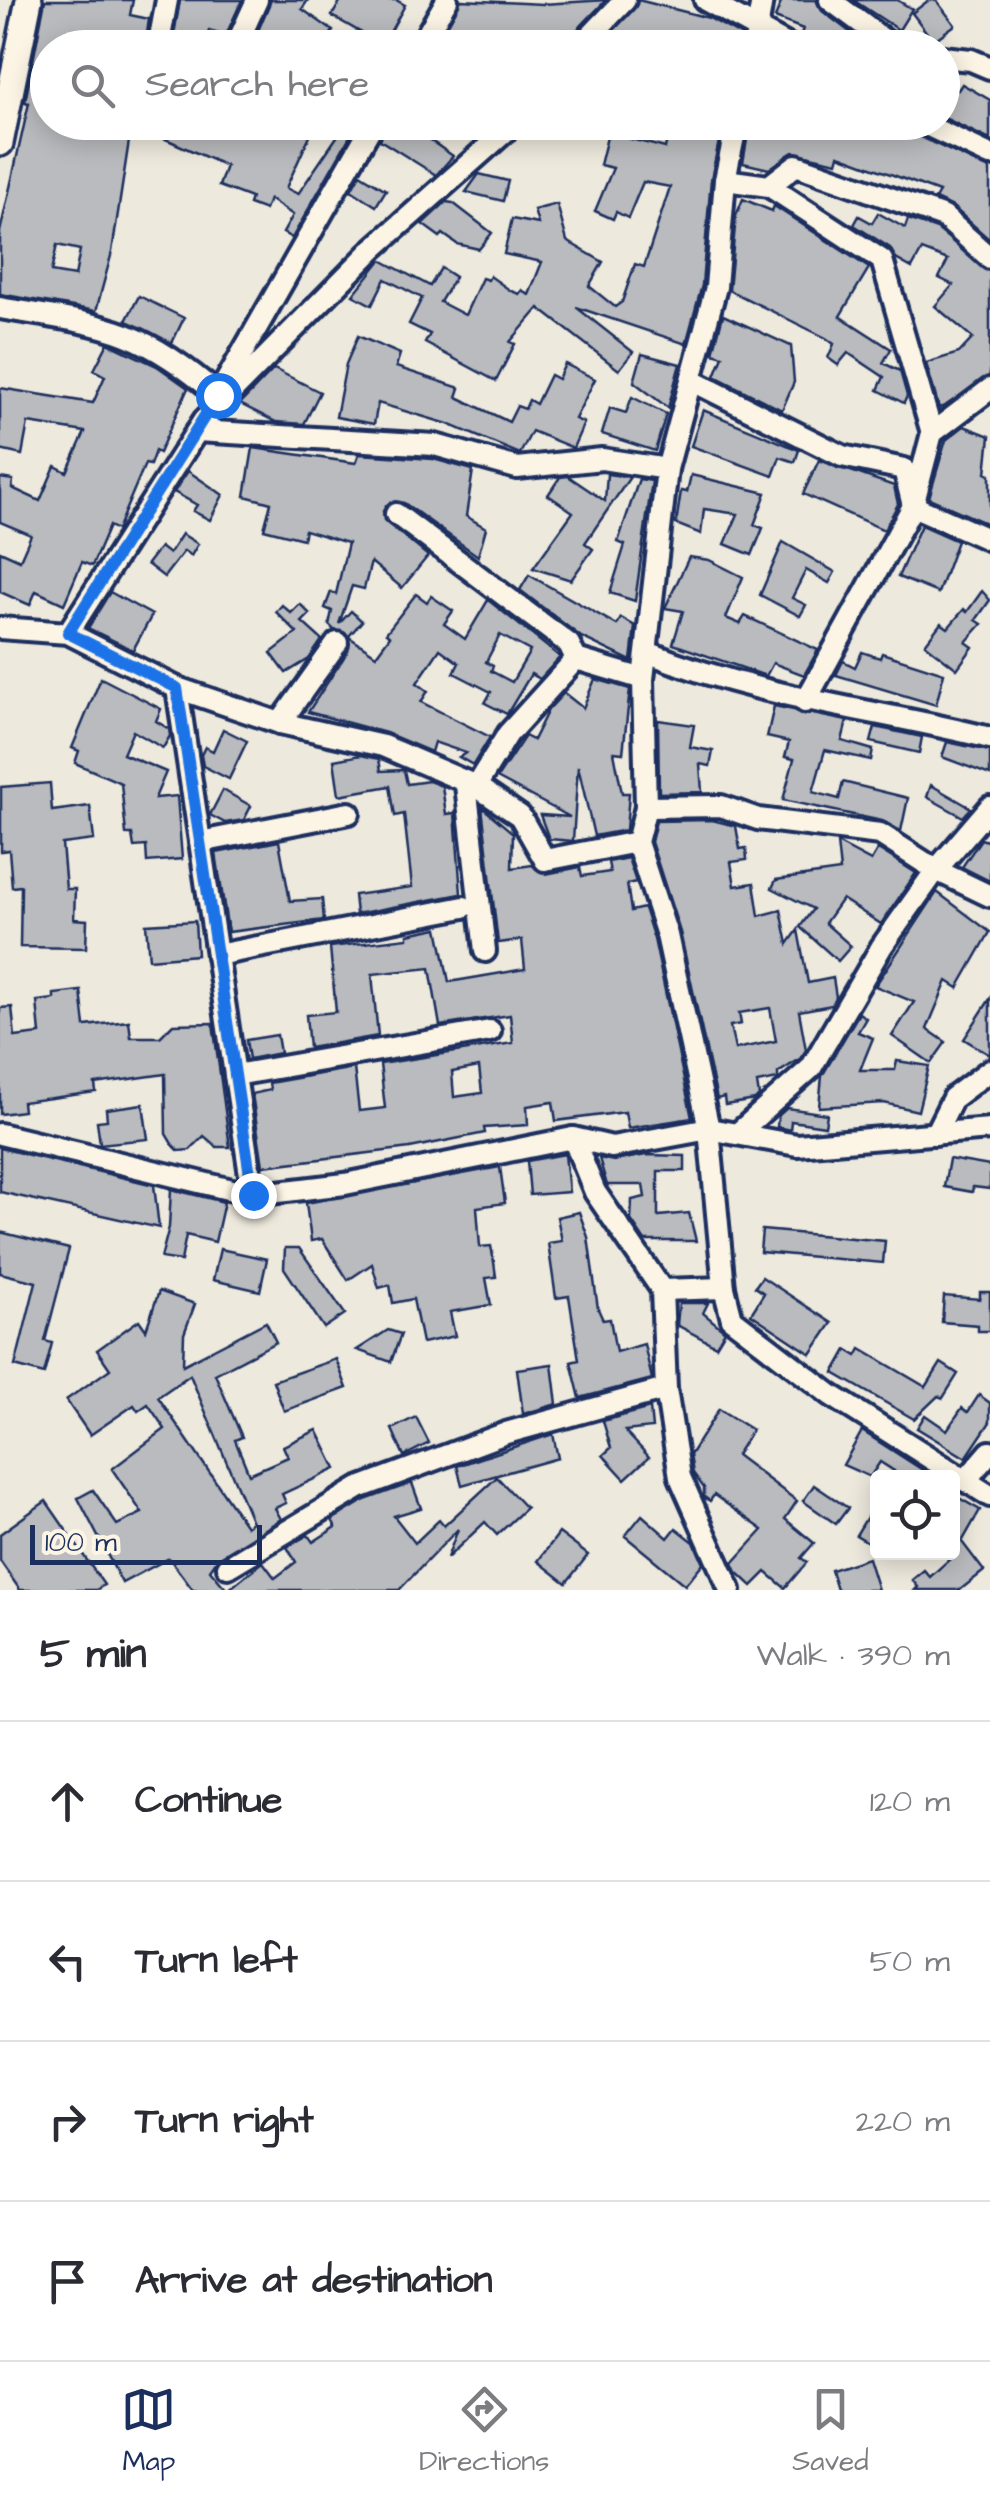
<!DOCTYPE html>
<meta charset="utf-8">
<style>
:root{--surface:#fff;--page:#f2f2f3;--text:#2b2b33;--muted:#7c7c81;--line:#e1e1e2;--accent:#1b2f5e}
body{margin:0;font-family:"Architects Daughter",sans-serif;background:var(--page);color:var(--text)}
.controls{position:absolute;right:30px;bottom:30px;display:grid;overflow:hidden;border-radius:10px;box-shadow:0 5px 25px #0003}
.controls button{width:90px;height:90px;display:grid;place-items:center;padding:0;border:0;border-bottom:2px solid var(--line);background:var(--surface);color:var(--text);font:50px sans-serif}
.scale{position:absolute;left:30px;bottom:25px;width:232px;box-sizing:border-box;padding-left:10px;border:5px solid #1b2f5e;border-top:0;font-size:28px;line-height:35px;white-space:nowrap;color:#1b2f5e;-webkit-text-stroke:8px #fcf5e5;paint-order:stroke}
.stop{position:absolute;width:30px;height:30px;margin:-22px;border:8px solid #1a73e8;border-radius:50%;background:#fff}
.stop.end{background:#1a73e8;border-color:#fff;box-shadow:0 2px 10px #0008}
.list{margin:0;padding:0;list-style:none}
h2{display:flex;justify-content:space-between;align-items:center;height:130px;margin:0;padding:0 40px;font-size:42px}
h2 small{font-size:32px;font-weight:400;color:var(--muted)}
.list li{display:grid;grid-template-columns:65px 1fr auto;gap:30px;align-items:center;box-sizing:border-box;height:160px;padding:0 40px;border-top:2px solid var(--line)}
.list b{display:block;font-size:38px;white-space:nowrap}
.list em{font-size:32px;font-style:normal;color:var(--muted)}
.icon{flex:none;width:55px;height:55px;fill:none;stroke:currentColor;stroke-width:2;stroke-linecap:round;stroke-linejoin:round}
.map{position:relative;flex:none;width:990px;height:1590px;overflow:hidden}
.search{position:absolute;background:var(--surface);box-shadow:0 5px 25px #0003;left:30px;right:30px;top:30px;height:110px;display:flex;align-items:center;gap:25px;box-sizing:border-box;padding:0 35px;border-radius:55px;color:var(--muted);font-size:38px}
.sheet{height:770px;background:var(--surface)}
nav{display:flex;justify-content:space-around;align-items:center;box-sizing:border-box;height:140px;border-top:2px solid var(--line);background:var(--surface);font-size:28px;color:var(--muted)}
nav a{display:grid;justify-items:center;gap:5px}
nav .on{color:var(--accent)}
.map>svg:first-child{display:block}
.building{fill:#babbbe;stroke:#1b2f5e;stroke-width:2.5;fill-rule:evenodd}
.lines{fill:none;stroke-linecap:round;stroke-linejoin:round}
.minor-casing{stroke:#1b2f5e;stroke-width:28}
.major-casing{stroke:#1b2f5e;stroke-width:32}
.minor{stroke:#fcf5e5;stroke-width:20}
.major{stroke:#fcf5e5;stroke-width:25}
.route{stroke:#1a73e8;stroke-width:12}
</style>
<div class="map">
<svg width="990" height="1590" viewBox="0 0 990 1590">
<rect width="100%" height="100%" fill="#eee9dd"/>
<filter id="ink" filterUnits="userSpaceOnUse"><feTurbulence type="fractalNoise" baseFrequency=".01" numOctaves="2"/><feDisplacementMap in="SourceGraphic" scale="20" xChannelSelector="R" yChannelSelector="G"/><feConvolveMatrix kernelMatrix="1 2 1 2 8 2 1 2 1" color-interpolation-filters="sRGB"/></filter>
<g filter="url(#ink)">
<!-- building -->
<g class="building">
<path d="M45,0H133L130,15L149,19L145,48H48V122L131,128L112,252L96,311L0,294V232L29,103L25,102ZM57,245L80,250L75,276L51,272Z"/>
<path d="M180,0H242L226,35L209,30L205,48H179L172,46Z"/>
<path d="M271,0H308L302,9L333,31L322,48L252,45Z"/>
<path d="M341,0H396L405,5L383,45L332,16Z"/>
<path d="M461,0L543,4L606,0L573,34L567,30L557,48H435Z"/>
<path d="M638,0L709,18L742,36L740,48L648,43L646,48H599Z"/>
<path d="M782,0H816L822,11L871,48H822L805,41L800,36L803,29L775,18Z"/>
<path d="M853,0H897L912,9L899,30Z"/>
<path d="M929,0H936L955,25L933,41L912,13Z"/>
<path d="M942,81L958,90L962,84L990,100V140L942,117Z"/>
<path d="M165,122H316L286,188L298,194L345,125L338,122H358L292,238L283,233L293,215L269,199L265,210L249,204L251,198L219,186L226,166L159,136Z"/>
<path d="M388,122H418L415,130L453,156L436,175L380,140Z"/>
<path d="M671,122H723L711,179L702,285L686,344L576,307L633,352L619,370L539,308L510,342L515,344L496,381L425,343L430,334L409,324L422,298L385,279L372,305L353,295L381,260L430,286L441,268L455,277L440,302L465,315L482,278L488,280L490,276L511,291L519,294L522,290L529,295L542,262L504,254L512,219L538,224L534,210L557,204L567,241L603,262L589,286L615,307L622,302L635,264L644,267L670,187L643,182L628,218L616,212L613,219L595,211L613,168L600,165L608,133L665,148Z"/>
<path d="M750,122L907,125L914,134L990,169V240L953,207L935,199L939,192L839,155L837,162L793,152L769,169L743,163Z"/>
<path d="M360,174L386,190L376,206L351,190Z"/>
<path d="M479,174L508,181L503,201L466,192Z"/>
<path d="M743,199L772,211L774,206L869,268L840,316L891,349L883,363L900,371L907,396L904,403L878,390L884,377L848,353L838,365L828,358L834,344L826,338L729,290L736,216Z"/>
<path d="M446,202L453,203L492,233L479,249L457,244L443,234L440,237L422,224Z"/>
<path d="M878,213L905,228L908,219L937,229L990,271V375L945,406L939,408L926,363L959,353L973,338L935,306L953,285L939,278L948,260L922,250L912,268L896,259L890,248L854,225L859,216L872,223Z"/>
<path d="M139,296L184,318L172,343L126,321Z"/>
<path d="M723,315L791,346L794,382L782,410L715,376L723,356L713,353Z"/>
<path d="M358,336L400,354L396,367L460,388L457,397L509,422L517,406L525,409L529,400L536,404L550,375L558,379L565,364L595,379L575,419L584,423L573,448L532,431L520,454L448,424L378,403L374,424L336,417L346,364Z"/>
<path d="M108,343L157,366L188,388L159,453L155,451L150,465L145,464L117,530L109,526L92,566L82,562L64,604L36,591L30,605L0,592V551L20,560L31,535L0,522V478L13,480L12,488L40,501L55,466L67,472L85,432L28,423L22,455L0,450V388L93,403L105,376L94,370Z"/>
<path d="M642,354L680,364L668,408L634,382Z"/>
<path d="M274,369L320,392L304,424L276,422L240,404Z"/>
<path d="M632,397L666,414L655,451L602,434L610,408L626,413Z"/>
<path d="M703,410L799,450L795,462L780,457L773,476L691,446Z"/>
<path d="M964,426L990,436L986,473L990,475V525L929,498L946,440Z"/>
<path d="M253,448L356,463L359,454L433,459L473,470L466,516L486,528L478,556L404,503L390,502L383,511L384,520L428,556L402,588L371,562L364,589L352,586L339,624L351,611L362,621L349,636L334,630L329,625L332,611L325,608L331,592L336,594L348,543L305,530L303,539L264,529L271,503L245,496Z"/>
<path d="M819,460L894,486L898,504L884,530L803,494Z"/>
<path d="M188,471L223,495L210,520L193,511L197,505L174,492Z"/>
<path d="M607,474L630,477L585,543L593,549L571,580L533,568L573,512L548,495L560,477L568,476L605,501Z"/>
<path d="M691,475L766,493L754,525L763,528L752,555L725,544L738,514L704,509L701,534L676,524L681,491L687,492Z"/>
<path d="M639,479L652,481L635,601L610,593L625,545L618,542Z"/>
<path d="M921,525L957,541L938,593L898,577Z"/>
<path d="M182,534L198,544L191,556L184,551L164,577L147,564L160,547L169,554Z"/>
<path d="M783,542L835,572L829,583L806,570L792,598L806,605L800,616L760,595Z"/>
<path d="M689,557L709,560L743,577L726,618L740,624L745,616L818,650L804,675L773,663L766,676L673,644L683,611L665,608Z"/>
<path d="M529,575L617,625L621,618L635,626L631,661L581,637L520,590Z"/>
<path d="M982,591L990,600L976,620L982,624L966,642L973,647L957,669L925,644L941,623L948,628L964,609L967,612Z"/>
<path d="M110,592L152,615L133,650L88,628Z"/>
<path d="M416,594L427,602L431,596L453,611L444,624L465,639L488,600L560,657L540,679L531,674L507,714L485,703L491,692L454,673L459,663L440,649L417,683L428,691L421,702L490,737L473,765L459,757L466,753L434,742L431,752L386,733L308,712L348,651L349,637L376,655L390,636L386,633ZM500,635L530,651L512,682L491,671L493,666L486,662Z"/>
<path d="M300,604L310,614L302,622L322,640L309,659L286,673L271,653L297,633L276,612L282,605L291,613Z"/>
<path d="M862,652L880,658L882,653L944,673L936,705L836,675L843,661L855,667Z"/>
<path d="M101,678L161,709L156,721L169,729L170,736L163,748L133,731L123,754L166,772L155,798L177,796L182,859L147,862L146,846L134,847L132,834H126L121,783L75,763L79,751L72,748Z"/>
<path d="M595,679L630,689L623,753L614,752L622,793H629L626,830L594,836L578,766L573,841L549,839L540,815L570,817L497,778L525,736L533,740L548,710L564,693L583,708Z"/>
<path d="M774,706L847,721L842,741L873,750L871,760L825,750L813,792L839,799L843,782L908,798L901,831L882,821L783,800L794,759L785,757L789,742L767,737Z"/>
<path d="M658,720L694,725L690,747L713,751L710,766L700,764L702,792L659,793Z"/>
<path d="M875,727L922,737L919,753L871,742Z"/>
<path d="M223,729L247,741L229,779L203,766L201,755L205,747L213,751Z"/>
<path d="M947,742L990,751V775L942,757Z"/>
<path d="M361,755L379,759L381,771L404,770L407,784L429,781L442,786L446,814L455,813L461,894L356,914L354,895L412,887L404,814L395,816L390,786L339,795L334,760Z"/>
<path d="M50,783L52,811L90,806L94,840L62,844L66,889H75L74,919L87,920L86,948L20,947L21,886L12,887L9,850L1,851V787Z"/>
<path d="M931,785L971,808L963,817L927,797Z"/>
<path d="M223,790L251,806L244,820L225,823L210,815Z"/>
<path d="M482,807L513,833L512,868L532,865L546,874L580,867L582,876L610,872L608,862L628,858L636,882L627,884L631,911L644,908L654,939L692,1118L628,1128L625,1112L556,1121L553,1102L527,1106L528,1125L484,1128L485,1133L410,1148L263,1166L252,1094L270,1090L269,1083L354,1068L359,1111L385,1108L380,1064L513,1043L510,1015L440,1026L430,968L372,974L378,1036L309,1048L306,1015L336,1012L330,947L408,938V934L438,928L449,982L525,969L522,940L498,943ZM479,1067L482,1093L454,1097L452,1072Z"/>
<path d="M712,820L736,826L740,849L746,848L747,860L731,862L735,886L754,883L759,916L781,910L788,944L798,930L808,983L833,978L836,997L832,1005L799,1011L806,1050L800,1059L778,1073V1079L757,1083L759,1096L755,1100L725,1105L724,1097L717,1099L680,932L651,842L656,821ZM770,1008L776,1041L735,1049L730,1026L741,1024L739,1013Z"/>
<path d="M981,839L990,842V881L962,867Z"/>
<path d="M279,841L290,901L322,899L324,920L228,932L216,853Z"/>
<path d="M837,843L871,861L878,849L916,873L881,924L842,899L825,923L851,946L838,961L800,927L813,909L772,888L776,880L840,871Z"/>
<path d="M937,892L990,932L958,988L947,981L927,1029L946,1042L931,1063L892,1036L914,1002L875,986Z"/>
<path d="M195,921L197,955L149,959L146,924Z"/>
<path d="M81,991L85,1026L129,1021L131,1037H160L173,1024L213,1023L230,1147H217L204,1136L190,1150L179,1151L172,1144L166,1134L165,1074L95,1084L96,1092L22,1102L23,1111L0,1114V1008L12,1007L15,1037L40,1034L37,1001L54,999V994Z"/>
<path d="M990,999V1055L964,1039Z"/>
<path d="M859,1013L866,1018L858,1032L873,1038L860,1070H895L897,1061L929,1066L918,1111L884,1103L819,1107L822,1076Z"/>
<path d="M277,1035L280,1053L249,1059L246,1040Z"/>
<path d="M143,1104L148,1139L100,1144L97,1121L107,1120L106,1109Z"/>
<path d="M787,1108L827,1114L825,1126L791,1121L790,1130L777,1127L778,1116Z"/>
<path d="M0,1148L154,1185L159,1228L0,1192Z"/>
<path d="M565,1154L569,1192L530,1195L527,1161Z"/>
<path d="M646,1155L685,1156V1171H658V1216L689,1213L696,1241H645L631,1220L632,1200L645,1197L643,1185H607L599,1158L614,1161Z"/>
<path d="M949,1159L990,1166V1189L973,1187L972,1192L944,1187Z"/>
<path d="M500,1167L505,1203L477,1207L480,1247L491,1246L494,1262L496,1277L486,1278L491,1305L450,1312L455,1336L422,1343L413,1299L393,1303L390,1285L379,1288L372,1264L348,1280L322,1239L311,1241L306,1203Z"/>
<path d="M171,1189L224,1202L215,1242L186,1235L181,1261L161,1258L169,1227Z"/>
<path d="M579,1212L588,1237L598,1309L603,1320L610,1319L616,1352L644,1344L652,1379L580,1398L571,1362L579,1360L569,1296L556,1298L548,1243L562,1241L557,1217Z"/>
<path d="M762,1230L885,1241L883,1263L760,1252Z"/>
<path d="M0,1232L69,1249L45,1341L52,1343L44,1374L15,1366L36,1282L0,1273Z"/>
<path d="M285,1248H299L345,1314L324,1328L284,1268Z"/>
<path d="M220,1249L267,1259L260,1291L213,1280Z"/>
<path d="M762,1277L832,1323L811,1354L751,1314L764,1293L755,1287Z"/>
<path d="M159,1291L195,1304L184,1334L183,1365L266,1322L276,1342L215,1374L242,1437L235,1440L249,1474L288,1457L283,1446L317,1430L336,1469L282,1494L286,1503L275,1508L281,1519L217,1560L210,1570L227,1590H193L169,1558L122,1583L78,1498L93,1490L117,1525L142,1513L112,1469L165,1429L148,1404L138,1411L134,1405L90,1435L66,1400L110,1369L97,1350L139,1320L146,1330ZM190,1375L252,1522L246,1526L158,1397Z"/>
<path d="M980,1292H990V1331H978V1325L942,1322L944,1296L980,1299Z"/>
<path d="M679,1303H708L703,1313L725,1331L716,1346L677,1325Z"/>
<path d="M388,1330L401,1334L391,1362L357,1350Z"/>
<path d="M861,1349L926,1387L941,1363L958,1374L943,1398L938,1396L914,1419L834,1373L847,1350L857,1356Z"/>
<path d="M336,1359L347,1388L284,1411L273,1381Z"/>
<path d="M552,1364L557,1404L523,1414L517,1369Z"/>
<path d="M979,1395L990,1403V1422L966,1458L917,1428L925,1415L947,1430L962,1408L968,1412Z"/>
<path d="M650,1408L652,1428L625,1431L649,1457L625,1479L603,1455L611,1448L603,1421Z"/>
<path d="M719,1409L752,1430L736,1455L797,1501L785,1519L814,1543L801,1558L807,1562L785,1588L766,1572L752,1586L737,1572L733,1563L763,1530L714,1495L710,1501L704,1497V1488L693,1473L690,1455Z"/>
<path d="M416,1417L429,1443L404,1456L392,1429Z"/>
<path d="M862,1431L935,1478H890L894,1471L880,1462L870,1477L843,1465Z"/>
<path d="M553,1434L558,1458L462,1485L457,1466Z"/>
<path d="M497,1477L526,1508L497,1535L485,1522L447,1558L458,1529L399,1590H228L263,1562L275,1578L296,1562L287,1547L308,1535L313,1542L336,1527L332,1520L365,1500L412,1483L421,1508L394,1516L415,1543L439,1520L444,1526Z"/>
<path d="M814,1485L848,1508L836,1524L803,1501Z"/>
<path d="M952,1494L980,1510L962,1542L984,1571L960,1590H915L918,1587L912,1580L924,1570L930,1577L952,1557Z"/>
<path d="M878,1499V1548L856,1535Z"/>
<path d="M46,1501L104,1585L96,1590H20L0,1561V1534Z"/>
<path d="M642,1515L668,1538L676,1528L694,1542L703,1563L685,1585L625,1536Z"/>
<path d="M559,1533L588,1555L566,1583L538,1561Z"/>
<path d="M868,1558L878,1590H837L831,1570Z"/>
</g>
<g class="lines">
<defs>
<g id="minor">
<path d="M705,0L793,48"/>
<path d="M830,0L895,48"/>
<path d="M158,48L167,0"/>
<path d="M235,48L257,0"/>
<path d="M419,48L447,0"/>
<path d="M579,48L625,0"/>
<path d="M754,48L762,0"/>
<path d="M942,57L971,60L990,68"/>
<path d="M737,122L725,180L716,287L667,469L643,679L646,807L637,842L667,935L709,1129L724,1288L732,1319L831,1395L990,1496"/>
<path d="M920,122L990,155"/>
<path d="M725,180L769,186L796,165L944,217L990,258"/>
<path d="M769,186L882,260L932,433"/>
<path d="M0,308C101,325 138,325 218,395"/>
<path d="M693,381L842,456L904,469L913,506L990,540"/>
<path d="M216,399L374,122"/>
<path d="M197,431L435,445L517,468L602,459L667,469"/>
<path d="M396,514L569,644L576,659"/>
<path d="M0,628L68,633L204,420L374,248L516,122"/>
<path d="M68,633L177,688L253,1195"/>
<path d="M647,652C763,699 870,708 990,738"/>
<path d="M177,688L280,723L383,746L476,786L520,816L545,860L637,842"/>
<path d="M805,702L913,506L932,433L990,389"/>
<path d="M280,723L337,643"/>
<path d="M466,785L485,951"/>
<path d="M476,786L508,734L576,659L643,679"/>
<path d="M646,807L721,806L758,819L880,834L936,870L990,896"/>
<path d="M200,842L349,813"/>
<path d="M217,955L464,907"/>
<path d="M235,1075L490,1031"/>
<path d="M0,1134L253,1195L345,1184L573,1138L612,1147L709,1129L797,1145L990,1129"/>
<path d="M737,1134L811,1068L882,946L936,870L990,807"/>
<path d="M935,1134L953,1098L990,1070"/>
<path d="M662,1290L724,1288"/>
<path d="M666,1389L680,1477L730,1590"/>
<path d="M965,1481L990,1452"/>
<path d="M228,1567L359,1488L506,1433L666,1389L662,1290L595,1192L573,1138"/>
</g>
<path id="major" d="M0,143L29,0"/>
</defs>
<!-- minor casing -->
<use href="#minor" class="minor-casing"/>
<!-- major casing -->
<use href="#major" class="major-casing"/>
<!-- minor -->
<use href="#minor" class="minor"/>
<!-- major -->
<use href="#major" class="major"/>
</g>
</g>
<g class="lines" filter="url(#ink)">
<!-- route -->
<path class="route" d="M218,395L68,633L177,688L253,1195"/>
</g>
</svg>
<div class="controls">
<button><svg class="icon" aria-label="locate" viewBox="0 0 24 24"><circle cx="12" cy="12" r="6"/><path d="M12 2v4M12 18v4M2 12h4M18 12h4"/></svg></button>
</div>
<div class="scale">100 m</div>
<div class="stop" style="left:218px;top:395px"></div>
<div class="stop end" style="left:253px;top:1195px"></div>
<div class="search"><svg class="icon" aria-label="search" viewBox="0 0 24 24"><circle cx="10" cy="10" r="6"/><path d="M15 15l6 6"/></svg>Search here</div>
</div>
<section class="sheet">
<h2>5 min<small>Walk · 390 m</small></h2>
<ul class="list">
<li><svg class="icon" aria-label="ahead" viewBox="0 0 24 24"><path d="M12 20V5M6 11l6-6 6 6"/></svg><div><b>Continue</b></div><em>120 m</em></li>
<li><svg class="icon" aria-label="left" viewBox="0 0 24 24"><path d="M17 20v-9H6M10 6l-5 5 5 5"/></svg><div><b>Turn left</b></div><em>50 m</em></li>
<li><svg class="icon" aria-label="right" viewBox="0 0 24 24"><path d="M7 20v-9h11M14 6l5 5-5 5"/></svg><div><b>Turn right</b></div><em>220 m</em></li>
<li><svg class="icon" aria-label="arrive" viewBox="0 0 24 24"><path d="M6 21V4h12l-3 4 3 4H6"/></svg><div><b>Arrive at destination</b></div></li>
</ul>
</section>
<nav>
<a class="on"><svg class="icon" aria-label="map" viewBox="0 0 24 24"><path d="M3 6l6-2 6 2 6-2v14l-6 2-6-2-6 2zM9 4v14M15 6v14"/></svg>Map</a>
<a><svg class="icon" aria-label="directions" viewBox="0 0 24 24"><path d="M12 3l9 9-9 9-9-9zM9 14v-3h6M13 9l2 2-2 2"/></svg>Directions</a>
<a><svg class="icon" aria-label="saved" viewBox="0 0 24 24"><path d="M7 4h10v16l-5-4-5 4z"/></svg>Saved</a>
</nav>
